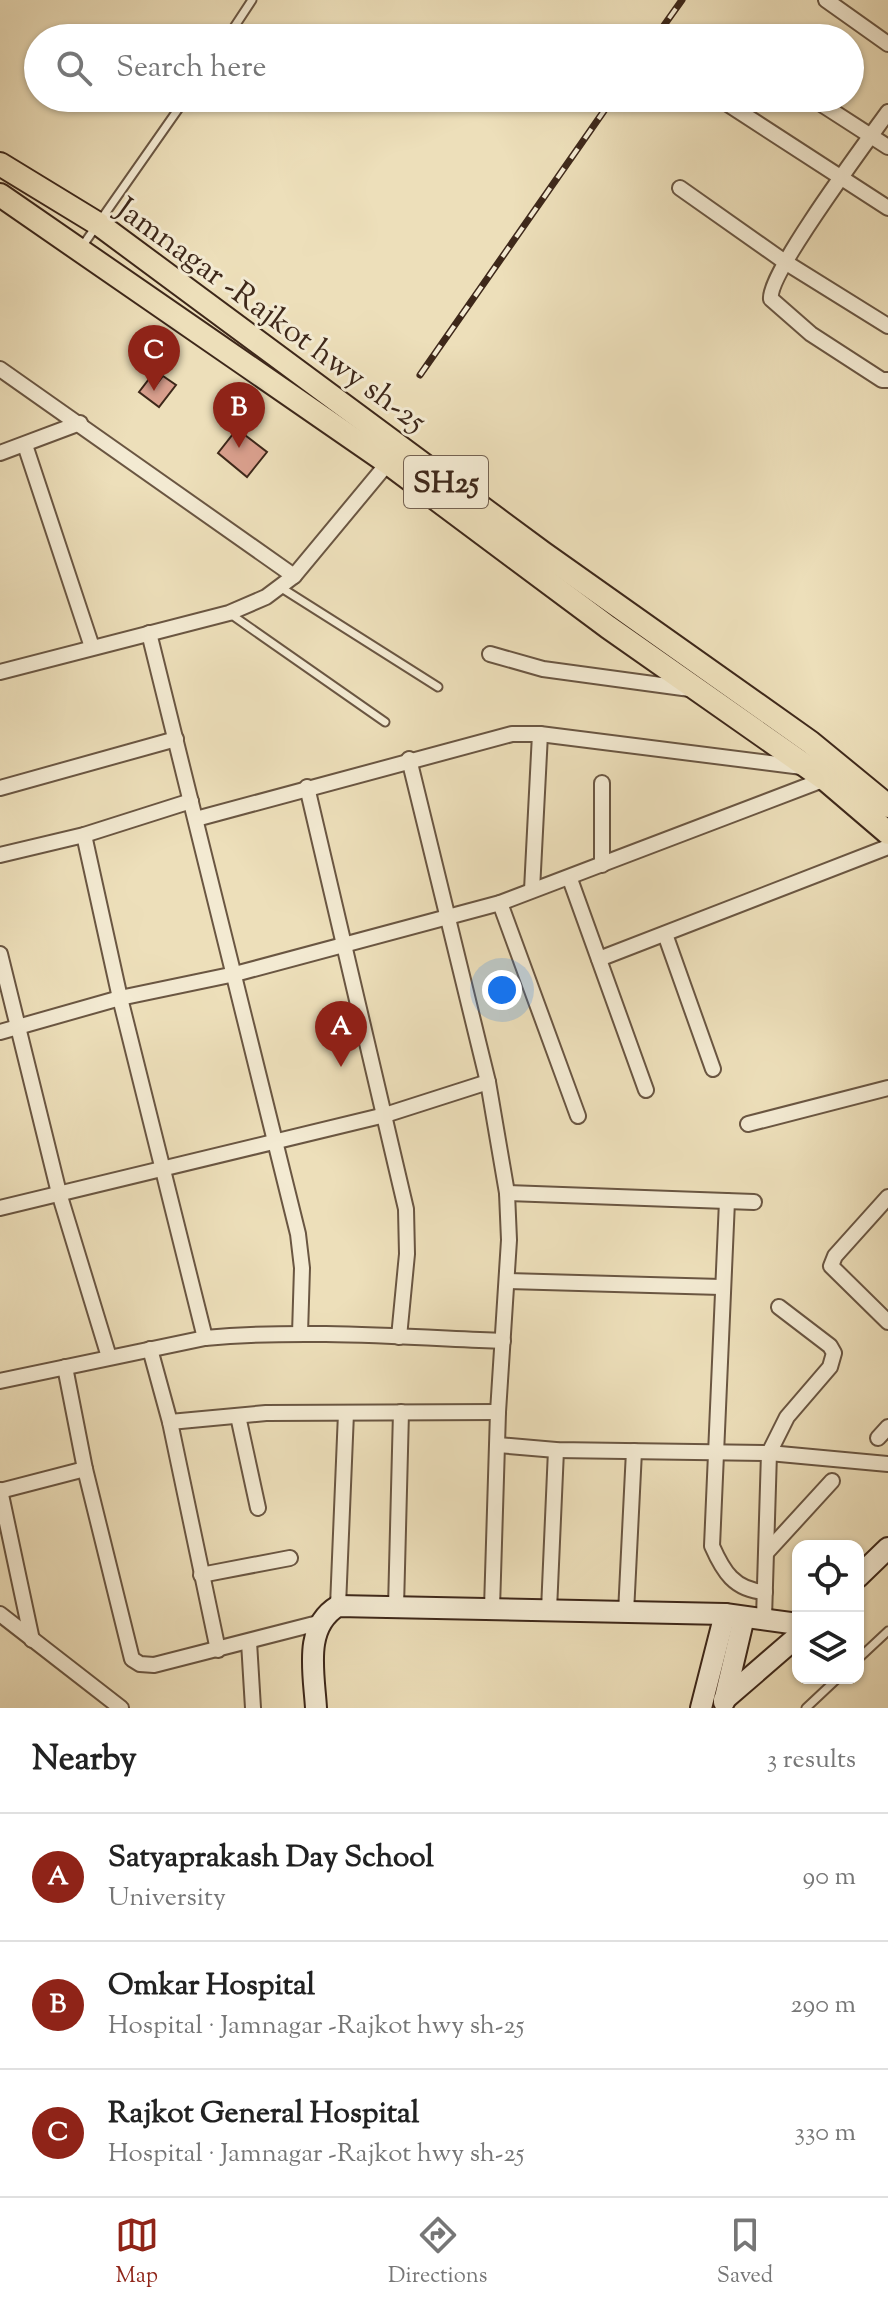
<!DOCTYPE html>
<meta charset="utf-8">
<style>
:root{--surface:#fff;--page:#f6f6f6;--text:#222;--muted:#767676;--line:#e0e0e0;--accent:#8f2418}
body{margin:0;font-family:"Sorts Mill Goudy",serif;background:var(--page);color:var(--text)}
.controls{position:absolute;right:24px;bottom:24px;display:grid;overflow:hidden;border-radius:16px;box-shadow:0 2px 6px #0004}
.controls button{width:72px;height:72px;display:grid;place-items:center;padding:0;border:0;border-bottom:2px solid var(--line);background:var(--surface);color:var(--text);font:40px sans-serif}
.you{position:absolute;left:502px;top:990px;width:28px;height:28px;margin:-20px;border:6px solid #fff;border-radius:50%;background:#1a73e8;box-shadow:0 0 0 12px #1a73e833}
.badge{display:grid;place-items:center;width:52px;height:52px;border-radius:50%;background:var(--accent);color:#fff;font-size:26px;font-weight:700}
.pin{position:absolute;translate:-50% -66px;filter:drop-shadow(0 2px 4px #0008)}
.pin::after{content:'';position:absolute;top:42px;width:28px;height:24px;background:inherit;clip-path:polygon(0 0,100% 0,50% 100%)}
.list{margin:0;padding:0;list-style:none}
h2{display:flex;justify-content:space-between;align-items:center;height:104px;margin:0;padding:0 32px;font-size:34px}
h2 small{font-size:26px;font-weight:400;color:var(--muted)}
.list li{display:grid;grid-template-columns:52px 1fr auto;gap:24px;align-items:center;box-sizing:border-box;height:128px;padding:0 32px;border-top:2px solid var(--line)}
.list b{display:block;font-size:30px;white-space:nowrap}
.list p{margin:0;font-size:26px;white-space:nowrap;color:var(--muted)}
.list em{font-size:26px;font-style:normal;color:var(--muted)}
.icon{flex:none;width:44px;height:44px;fill:none;stroke:currentColor;stroke-width:2;stroke-linecap:round;stroke-linejoin:round}
.map{position:relative;flex:none;width:888px;height:1708px;overflow:hidden}
.search{position:absolute;background:var(--surface);box-shadow:0 2px 6px #0004;left:24px;right:24px;top:24px;height:88px;display:flex;align-items:center;gap:20px;box-sizing:border-box;padding:0 28px;border-radius:44px;color:var(--muted);font-size:30px}
.sheet{height:488px;background:var(--surface)}
nav{display:flex;justify-content:space-around;align-items:center;box-sizing:border-box;height:112px;border-top:2px solid var(--line);background:var(--surface);font-size:22px;color:var(--muted)}
nav a{display:grid;justify-items:center;gap:4px}
nav .on{color:var(--accent)}
.map>svg:first-child{display:block}
.building{fill:#daa08e;stroke:#3e281a;stroke-width:2}
.lines{fill:none;stroke-linecap:round;stroke-linejoin:round}
.service-casing{stroke:#6a5642;stroke-width:11}
.minor-casing{stroke:#6a5642;stroke-width:18}
.secondary-casing{stroke:#3e281a;stroke-width:24}
.primary-casing{stroke:#3e281a;stroke-width:26}
.service{stroke:#f3ead2;stroke-width:7}
.minor{stroke:#f3ead2;stroke-width:14}
.secondary{stroke:#f3ead2;stroke-width:20}
.primary{stroke:#eddfba;stroke-width:22}
.rail-casing{stroke:#3e281a;stroke-width:7}
.rail{stroke:#f3ead2;stroke-width:4;stroke-dasharray:12;stroke-linecap:butt}
.labels{text-anchor:middle;stroke-width:6;stroke-linejoin:round;paint-order:stroke}
.shield{fill:#f3ead2;stroke:#746251;stroke-width:2}
.shield-label{font-size:30px;font-weight:bold;fill:#3e281a}
.street-label{font-size:32px;fill:#3e281a;stroke:#f3ead2}
</style>
<div class="map">
<svg width="888" height="1708" viewBox="0 0 888 1708">
<rect width="100%" height="100%" fill="#eddfba"/>
<filter id="stains"><feTurbulence type="fractalNoise" baseFrequency=".0025" numOctaves="4"/><feColorMatrix values="0 0 0 0 .2 0 0 0 0 .09 0 0 0 0 .02 0 0 0 .5 -.17"/></filter>
<radialGradient id="worn" r=".72"><stop offset=".6" stop-color="#630" stop-opacity="0"/><stop offset="1" stop-color="#630" stop-opacity=".3"/></radialGradient>
<!-- building -->
<g class="building">
<path d="M163,376L176,385L159,407L139,392L149,379L156,385Z"/>
<path d="M237,429L267,452L247,477L218,453Z"/>
</g>
<g class="lines">
<defs>
<g id="service">
<path d="M227,38L252,0"/>
<path d="M81,248L186,98"/>
<path d="M280,587L438,687"/>
<path d="M229,613L385,722"/>
<path d="M858,1659L888,1631"/>
<path d="M806,1708L838,1678"/>
</g>
<g id="minor">
<path d="M826,0L888,44"/>
<path d="M812,98L888,147"/>
<path d="M723,101L888,208"/>
<path d="M888,112C868,140 767,275 771,299L811,334L882,380H888"/>
<path d="M680,188L785,262L888,326"/>
<path d="M0,369L294,576"/>
<path d="M25,445L92,647"/>
<path d="M0,453L80,423"/>
<path d="M149,633L298,1234L302,1268L300,1334"/>
<path d="M490,654L543,669L690,689"/>
<path d="M0,672L229,613L266,597L294,576L392,458"/>
<path d="M409,759L488,1082L507,1193L509,1240L498,1412L492,1608"/>
<path d="M602,783V865"/>
<path d="M307,787L406,1209L407,1254L399,1337"/>
<path d="M0,788L176,739"/>
<path d="M196,819L512,734H540L802,767"/>
<path d="M84,835L120,998L205,1338"/>
<path d="M0,855L84,835L191,801"/>
<path d="M570,879L646,1090"/>
<path d="M532,890L540,734"/>
<path d="M500,903L578,1116"/>
<path d="M665,934L713,1069"/>
<path d="M0,954L59,1193L109,1357"/>
<path d="M599,959L888,847"/>
<path d="M0,1032L120,998L235,974L500,903L828,778"/>
<path d="M748,1124L888,1088"/>
<path d="M507,1193L754,1202"/>
<path d="M888,1197L835,1256L831,1266L888,1322"/>
<path d="M727,1201L712,1546C723,1571 734,1590 765,1592"/>
<path d="M0,1208L385,1115L488,1082"/>
<path d="M507,1281L721,1287"/>
<path d="M150,1349L170,1422L218,1650"/>
<path d="M65,1367L85,1469L132,1659L140,1664L154,1665L318,1623"/>
<path d="M0,1381L205,1338C304,1329 404,1337 503,1341"/>
<path d="M238,1416L258,1508"/>
<path d="M170,1422L266,1413L498,1412"/>
<path d="M878,1438L888,1427"/>
<path d="M498,1445L556,1450L769,1453L888,1464"/>
<path d="M0,1490L32,1640"/>
<path d="M0,1491L85,1469"/>
<path d="M767,1552L832,1481"/>
<path d="M201,1575L290,1558"/>
<path d="M338,1606L346,1413"/>
<path d="M396,1607L401,1412"/>
<path d="M549,1610L556,1450"/>
<path d="M626,1613L634,1451"/>
<path d="M0,1614L121,1708"/>
<path d="M764,1618L769,1453L787,1417L830,1367L834,1353L830,1346L779,1307"/>
<path d="M249,1642L253,1708"/>
</g>
<g id="secondary">
<path d="M858,1577L888,1548"/>
<path d="M724,1700L798,1636"/>
<path d="M724,1702L744,1617"/>
<path d="M316,1708C314,1673 303,1627 338,1606L725,1614L798,1624"/>
<path d="M701,1708L725,1614"/>
</g>
<g id="primary">
<path d="M0,164L100,225L543,553L810,742L888,806"/>
<path d="M0,195L388,463L608,627L826,780L888,833"/>
</g>
</defs>
<!-- service casing -->
<use href="#service" class="service-casing"/>
<!-- minor casing -->
<use href="#minor" class="minor-casing"/>
<!-- secondary casing -->
<use href="#secondary" class="secondary-casing"/>
<!-- primary casing -->
<use href="#primary" class="primary-casing"/>
<!-- service -->
<use href="#service" class="service"/>
<!-- minor -->
<use href="#minor" class="minor"/>
<!-- secondary -->
<use href="#secondary" class="secondary"/>
<!-- primary -->
<use href="#primary" class="primary"/>
<defs>
<g id="rail">
<path d="M655,38L682,0"/>
<path d="M420,375L613,98"/>
</g>
</defs>
<!-- rail casing -->
<use href="#rail" class="rail-casing"/>
<!-- rail -->
<use href="#rail" class="rail"/>
</g>
<g class="labels">
<!-- shield labels -->
<rect class="shield" x="404" y="456" width="84" height="52" rx="6"/>
<g class="shield-label">
<text x="446" y="492">SH25</text>
</g>
<!-- street labels -->
<g class="street-label">
<text transform="translate(272 314) rotate(36)" y="11">Jamnagar -Rajkot hwy sh-25</text>
</g>
</g>
<rect width="100%" height="100%" filter="url(#stains)"/>
<rect width="100%" height="100%" fill="url(#worn)"/>
</svg>
<div class="controls">
<button><svg class="icon" aria-label="locate" viewBox="0 0 24 24"><circle cx="12" cy="12" r="6"/><path d="M12 2v4M12 18v4M2 12h4M18 12h4"/></svg></button>
<button><svg class="icon" aria-label="layers" viewBox="0 0 24 24"><path d="M12 4l9 5-9 5-9-5zM3 14l9 5 9-5"/></svg></button>
</div>
<div class="you"></div>
<div class="pin badge" style="left:341px;top:1067px">A</div>
<div class="pin badge" style="left:239px;top:448px">B</div>
<div class="pin badge" style="left:154px;top:391px">C</div>
<div class="search"><svg class="icon" aria-label="search" viewBox="0 0 24 24"><circle cx="10" cy="10" r="6"/><path d="M15 15l6 6"/></svg>Search here</div>
</div>
<section class="sheet">
<h2>Nearby<small>3 results</small></h2>
<ul class="list">
<li><span class="badge">A</span><div><b>Satyaprakash Day School</b><p>University</p></div><em>90 m</em></li>
<li><span class="badge">B</span><div><b>Omkar Hospital</b><p>Hospital · Jamnagar -Rajkot hwy sh-25</p></div><em>290 m</em></li>
<li><span class="badge">C</span><div><b>Rajkot General Hospital</b><p>Hospital · Jamnagar -Rajkot hwy sh-25</p></div><em>330 m</em></li>
</ul>
</section>
<nav>
<a class="on"><svg class="icon" aria-label="map" viewBox="0 0 24 24"><path d="M3 6l6-2 6 2 6-2v14l-6 2-6-2-6 2zM9 4v14M15 6v14"/></svg>Map</a>
<a><svg class="icon" aria-label="directions" viewBox="0 0 24 24"><path d="M12 3l9 9-9 9-9-9zM9 14v-3h6M13 9l2 2-2 2"/></svg>Directions</a>
<a><svg class="icon" aria-label="saved" viewBox="0 0 24 24"><path d="M7 4h10v16l-5-4-5 4z"/></svg>Saved</a>
</nav>
